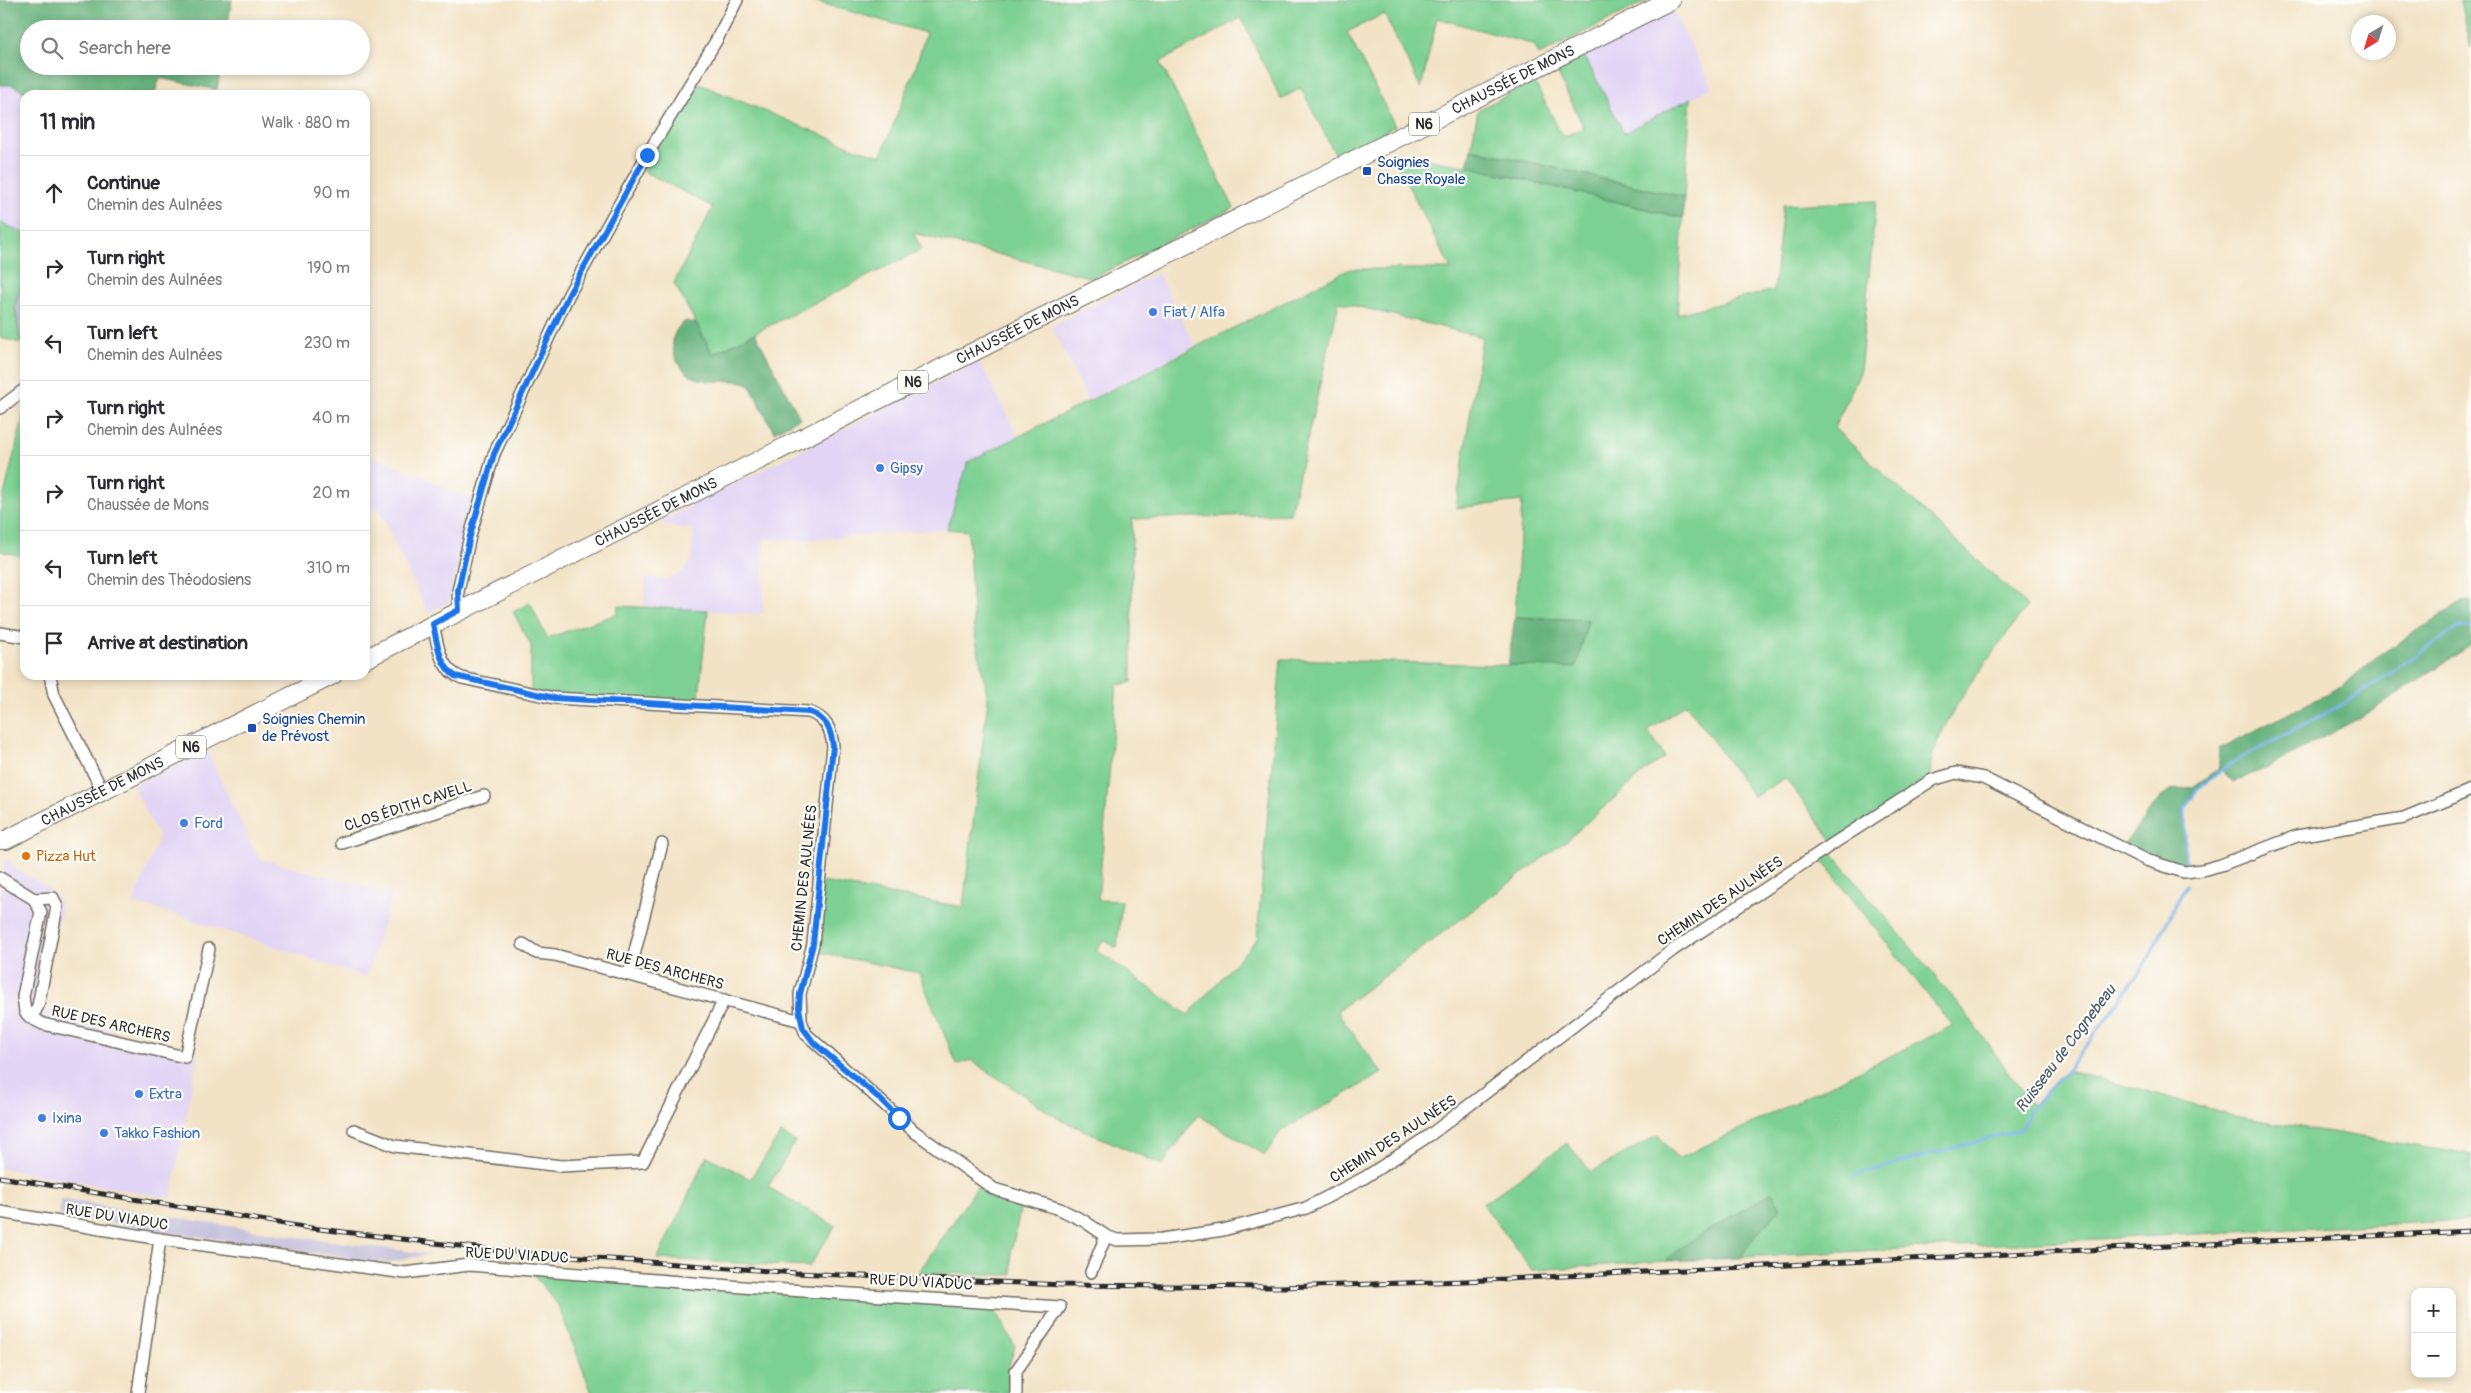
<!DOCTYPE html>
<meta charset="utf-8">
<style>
:root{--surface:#fff;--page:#f2f2f3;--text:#2b2b33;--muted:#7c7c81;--line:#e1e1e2}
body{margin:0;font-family:Pangolin,sans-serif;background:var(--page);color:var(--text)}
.controls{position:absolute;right:15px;bottom:15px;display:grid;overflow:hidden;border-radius:10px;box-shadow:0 2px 8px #0003}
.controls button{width:45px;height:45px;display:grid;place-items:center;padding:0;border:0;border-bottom:1px solid var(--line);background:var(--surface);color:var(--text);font:25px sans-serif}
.compass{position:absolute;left:2351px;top:15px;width:45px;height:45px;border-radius:50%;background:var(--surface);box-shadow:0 2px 8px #0003;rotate:218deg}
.stop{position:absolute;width:15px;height:15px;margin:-11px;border:4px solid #1a73e8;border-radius:50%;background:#fff}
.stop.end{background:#1a73e8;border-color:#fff;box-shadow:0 1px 5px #0008}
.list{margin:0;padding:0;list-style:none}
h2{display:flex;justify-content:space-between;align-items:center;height:65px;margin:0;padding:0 20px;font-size:21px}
h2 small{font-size:16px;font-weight:400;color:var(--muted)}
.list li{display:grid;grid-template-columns:32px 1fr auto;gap:15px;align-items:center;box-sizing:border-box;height:75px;padding:0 20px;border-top:1px solid var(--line)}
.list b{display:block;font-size:19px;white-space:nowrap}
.list p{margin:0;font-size:16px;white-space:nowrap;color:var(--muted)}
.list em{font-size:16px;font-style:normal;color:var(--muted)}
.icon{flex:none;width:28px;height:28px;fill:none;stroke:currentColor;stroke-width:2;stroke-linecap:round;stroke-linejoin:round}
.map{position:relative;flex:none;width:2471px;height:1393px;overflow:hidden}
.search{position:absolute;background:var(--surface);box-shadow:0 2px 8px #0003;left:20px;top:20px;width:350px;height:55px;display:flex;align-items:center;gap:12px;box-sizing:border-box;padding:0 18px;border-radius:28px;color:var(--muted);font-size:19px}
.panel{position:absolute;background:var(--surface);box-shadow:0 2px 8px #0003;left:20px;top:90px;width:350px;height:590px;border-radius:15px}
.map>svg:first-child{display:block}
.built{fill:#e1d4f4}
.industrial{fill:#c5c0db}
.green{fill:#7dd093;stroke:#547e5f;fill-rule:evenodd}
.forest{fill:#66b27d;stroke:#486e54}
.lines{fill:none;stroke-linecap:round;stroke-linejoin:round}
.stream{stroke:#7ab3ea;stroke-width:3}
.minor-casing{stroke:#716b61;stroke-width:14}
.primary-casing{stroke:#716b61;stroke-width:20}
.minor{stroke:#fff;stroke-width:11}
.primary{stroke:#fff;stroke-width:18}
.rail-casing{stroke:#2b2b2b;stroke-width:5}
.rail{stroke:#fdfcf7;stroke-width:3;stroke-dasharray:9;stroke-linecap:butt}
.route{stroke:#1a73e8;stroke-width:6}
.transit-dot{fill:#1a4fb4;stroke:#fdfcf7;stroke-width:2}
.shop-dot{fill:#3f7fe0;stroke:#fdfcf7;stroke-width:2}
.food-dot{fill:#e8710a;stroke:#fdfcf7;stroke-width:2}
.labels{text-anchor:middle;stroke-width:4.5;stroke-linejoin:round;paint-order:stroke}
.shield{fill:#fdfcf7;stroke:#6a6a68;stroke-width:1}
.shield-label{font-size:14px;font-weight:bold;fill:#2b2b2b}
.street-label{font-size:15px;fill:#2b2b2b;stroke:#fdfcf7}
.transit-label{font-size:15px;fill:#164399;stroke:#fdfcf7;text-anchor:start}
.shop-label{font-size:15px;fill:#366cbe;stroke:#fdfcf7;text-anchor:start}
.food-label{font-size:15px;fill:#c56008;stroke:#fdfcf7;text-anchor:start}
.water-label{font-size:16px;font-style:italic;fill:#475b6e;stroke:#fdfcf7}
</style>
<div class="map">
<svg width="2471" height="1393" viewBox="0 0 2471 1393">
<rect width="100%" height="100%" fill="#fdfcf7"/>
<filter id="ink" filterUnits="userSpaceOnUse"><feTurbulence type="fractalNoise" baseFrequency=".02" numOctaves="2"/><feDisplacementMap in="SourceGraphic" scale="10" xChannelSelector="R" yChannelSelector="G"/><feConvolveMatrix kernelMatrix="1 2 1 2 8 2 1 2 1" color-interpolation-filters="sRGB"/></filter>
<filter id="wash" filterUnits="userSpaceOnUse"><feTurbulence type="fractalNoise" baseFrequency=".0096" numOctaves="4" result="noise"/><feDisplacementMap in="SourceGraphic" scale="20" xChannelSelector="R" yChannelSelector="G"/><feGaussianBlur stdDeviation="1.12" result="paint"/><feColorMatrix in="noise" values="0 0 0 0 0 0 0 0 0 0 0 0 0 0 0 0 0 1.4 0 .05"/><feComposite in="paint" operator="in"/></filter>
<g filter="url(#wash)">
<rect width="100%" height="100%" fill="#f2e3c6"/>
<!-- built -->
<g class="built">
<path d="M1673,11L1713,87L1624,133L1584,55Z"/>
<path d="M0,85H12L30,95H25V234L0,222Z"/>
<path d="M1158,273L1195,346L1088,400L1051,326Z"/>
<path d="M979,361L1018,436L968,462L947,529L800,540L764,539L763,614L644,606L646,577L665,580L681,573L692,559L694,530L665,525L663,520Z"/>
<path d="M365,452L473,500L448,603L428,613L380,511L365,505Z"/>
<path d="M206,749L258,858L393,894L366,977L156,908L133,904L159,837L133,786Z"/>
<path d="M6,858L16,869L48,888L58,899L61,912L33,1029L42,1010L197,1057L171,1198L0,1168V894L6,879L2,868Z"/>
</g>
<!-- industrial -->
<g class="industrial">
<path d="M25,274V369L15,306Z"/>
<path d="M60,1199L298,1237L429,1254L388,1263L139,1228L59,1215Z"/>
</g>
<!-- green -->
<g class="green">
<path d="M810,0H1648L1539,55L1534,45L1437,18L1421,88L1384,14L1347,32L1395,126L1336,156L1301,88L1281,99L1241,18L1160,62L1234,208L1093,278L913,233L922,249L713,354L674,283L713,207L643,171L697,83L854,148L881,156L916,66L926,33Z"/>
<path d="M2461,0H2471V48Z"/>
<path d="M1584,55L1624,133L1691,98L1684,197L1471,149L1478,110L1534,81L1563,137L1584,128L1556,70Z"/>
<path d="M1392,154L1467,166L1683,218L1677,314L1774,290L1783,205L1876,201L1860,373L1834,428L2027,606C1999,646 1942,715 1931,761C1930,767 1931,775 1932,780L1834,843L1785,778L1754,797L1686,704L1648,731L1665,757L1646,770L1566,841L1337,1011L1382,1073L1281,1131L1265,1155L1198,1115L1162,1165L1059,1119L971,1060L957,1065L919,973L818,952L823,882L963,907L988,699L974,630L968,531L947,529L968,462L1350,269H1451ZM1339,302L1482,337L1456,508L1522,501L1515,617L1588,620L1576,667L1281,659L1257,939L1188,1015L1096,950L1104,940L1117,948L1122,901L1098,900L1117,685L1132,682V519L1290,514Z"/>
<path d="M0,222L25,234V274L15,306L21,343L0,338Z"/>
<path d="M25,410V557L0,551V511Z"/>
<path d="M530,603L547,638L617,614L618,606L708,610L698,705L531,693V645L513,612Z"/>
<path d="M1827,847L1968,1016L2032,1105L2067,1070L2233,1116L2471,1155V1220L1666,1261L1532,1270L1483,1204L1567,1143L1591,1172L1658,1135L1678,1159L1952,1026L1817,854Z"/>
<path d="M781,1133L795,1142L768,1187L835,1226L809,1267L657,1259L707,1156L750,1179Z"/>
<path d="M977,1187L1021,1206L1011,1253L1012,1275L918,1273Z"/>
<path d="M529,1269L994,1309L1015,1346L1008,1369V1393H592L558,1305Z"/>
</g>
<!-- forest -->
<g class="forest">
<path d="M0,0H232L227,29H29V66H221L217,90L160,78L154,95H30L12,85H0Z"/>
<path d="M1471,149L1684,197L1683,218L1467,166Z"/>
<path d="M686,321L696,323L713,354L755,333L800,418L774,432L749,384C732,377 714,385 696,378C674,370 662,335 686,321Z"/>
<path d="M2471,601V645L2365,715L2262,770L2233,782L2222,770L2197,789L2185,809L2184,872L2121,848L2160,798L2172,790L2193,787L2219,768V749L2340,687L2381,654L2462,602Z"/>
<path d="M1515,617L1588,620L1576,668L1508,665Z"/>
<path d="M1772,1192L1781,1208L1749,1243L1741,1258L1666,1261L1678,1249Z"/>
</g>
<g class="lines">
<!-- stream -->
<g class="stream">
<path d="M2185,863V809L2197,789L2230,764L2347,702L2457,628L2471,627"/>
<path d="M1855,1175L2020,1130L2033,1106L2067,1070L2109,1016L2148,959L2186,885"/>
</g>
</g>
</g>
<g filter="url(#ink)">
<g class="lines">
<defs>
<g id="minor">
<path d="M0,408L25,389"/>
<path d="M459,611L458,591L470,536L494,454L569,294L647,155L716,41L737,0"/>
<path d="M433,624C438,645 439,670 462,678L554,698L809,712C826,718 831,729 833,746L813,944L800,994L801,1021L806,1034L915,1132L994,1189L1060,1209L1084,1221L1106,1236L1117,1240L1162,1239L1223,1230L1306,1208L1364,1178L1430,1135L1673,950L1834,843L1932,780L1956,773L1983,778L2146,860L2184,872L2202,870L2221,865L2297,836L2404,818L2471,790"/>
<path d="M0,633L25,637"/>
<path d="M50,675L54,695L102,790"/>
<path d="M342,843L484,796"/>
<path d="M0,878L34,899L41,912L23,996L25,1012L31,1018L43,1024L185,1057L209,949"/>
<path d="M523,944L537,953L555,955L801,1021"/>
<path d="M629,975L662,844"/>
<path d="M31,1018L38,1006L57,907L53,898L34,899"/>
<path d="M354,1130L395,1146L561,1166L643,1162L724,1000"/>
<path d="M0,1212L160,1239L405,1273L469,1265L755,1288L1060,1307L1016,1371V1393"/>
<path d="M1091,1272L1106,1236"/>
<path d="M138,1393L160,1239"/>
</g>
<g id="primary">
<path id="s1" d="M365,659L1671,0"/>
<path id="s2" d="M0,840H6L333,675"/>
</g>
</defs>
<!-- minor casing -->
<use href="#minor" class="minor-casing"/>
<!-- primary casing -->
<use href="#primary" class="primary-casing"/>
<!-- minor -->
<use href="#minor" class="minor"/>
<!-- primary -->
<use href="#primary" class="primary"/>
<defs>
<path id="rail" d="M0,1177L303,1227L501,1251L796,1273L1063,1285L1281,1287L1465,1281L2471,1231"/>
</defs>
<!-- rail casing -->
<use href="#rail" class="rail-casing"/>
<!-- rail -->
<use href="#rail" class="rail"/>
</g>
</g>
<g class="lines" filter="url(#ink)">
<!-- route -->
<path class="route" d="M647,155L569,294L494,454L470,536L458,591L459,610L433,624C437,642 439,665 455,676L554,698L809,712C826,718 831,729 833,746L813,944L800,994L799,1008L803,1028L814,1043L879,1098L899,1118"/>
</g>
<!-- markers -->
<g class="transit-dot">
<rect x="1362" y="166" width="10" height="10" rx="2.5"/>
<rect x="247" y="723" width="10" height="10" rx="2.5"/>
</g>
<g class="shop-dot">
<circle cx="1153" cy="312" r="5"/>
<circle cx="880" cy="468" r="5"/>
<circle cx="184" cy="823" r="5"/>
<circle cx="139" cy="1094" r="5"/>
<circle cx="42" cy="1118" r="5"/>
<circle cx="104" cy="1133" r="5"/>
</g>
<circle class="food-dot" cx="26" cy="856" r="5"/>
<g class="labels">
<!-- shield labels -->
<g class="shield">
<rect x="1409" y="112.5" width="30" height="23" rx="4"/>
<rect x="898" y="370.5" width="30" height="23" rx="4"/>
<rect x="176" y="735.5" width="30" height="23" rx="4"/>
</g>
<g class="shield-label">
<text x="1424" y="129">N6</text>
<text x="913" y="387">N6</text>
<text x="191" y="752">N6</text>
</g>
<!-- street labels -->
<g class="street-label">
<text dy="5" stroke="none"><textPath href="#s1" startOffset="1286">CHAUSSÉE DE MONS</textPath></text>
<text dy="5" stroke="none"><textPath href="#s1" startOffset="731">CHAUSSÉE DE MONS</textPath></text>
<text dy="5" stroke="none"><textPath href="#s1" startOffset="326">CHAUSSÉE DE MONS</textPath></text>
<text dy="5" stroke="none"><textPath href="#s2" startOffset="114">CHAUSSÉE DE MONS</textPath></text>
<text transform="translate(408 806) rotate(-18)" y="5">CLOS ÉDITH CAVELL</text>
<text transform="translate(804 878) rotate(-84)" y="5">CHEMIN DES AULNÉES</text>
<text transform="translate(1720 901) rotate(-34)" y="5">CHEMIN DES AULNÉES</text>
<text transform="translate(665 969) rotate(15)" y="5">RUE DES ARCHERS</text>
<text transform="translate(111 1024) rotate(13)" y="5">RUE DES ARCHERS</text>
<text transform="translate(1393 1139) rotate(-33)" y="5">CHEMIN DES AULNÉES</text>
<text transform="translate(117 1217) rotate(9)" y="5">RUE DU VIADUC</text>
<text transform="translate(517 1255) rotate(3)" y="5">RUE DU VIADUC</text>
<text transform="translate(921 1282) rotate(3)" y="5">RUE DU VIADUC</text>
</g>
<!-- transit labels -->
<g class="transit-label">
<text x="1377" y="167">Soignies<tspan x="1377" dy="17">Chasse Royale</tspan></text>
<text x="262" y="724">Soignies Chemin<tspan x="262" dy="17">de Prévost</tspan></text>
</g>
<!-- shop labels -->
<g class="shop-label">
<text x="1163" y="317">Fiat / Alfa</text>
<text x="890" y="473">Gipsy</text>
<text x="194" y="828">Ford</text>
<text x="149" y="1099">Extra</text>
<text x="52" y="1123">Ixina</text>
<text x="114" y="1138">Takko Fashion</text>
</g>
<!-- food labels -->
<g class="food-label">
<text x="36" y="861">Pizza Hut</text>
</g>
<!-- water labels -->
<g class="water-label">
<text transform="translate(2065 1048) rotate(-53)" y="6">Ruisseau de Cognebeau</text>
</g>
</g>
</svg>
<div class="controls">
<button>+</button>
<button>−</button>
</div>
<svg class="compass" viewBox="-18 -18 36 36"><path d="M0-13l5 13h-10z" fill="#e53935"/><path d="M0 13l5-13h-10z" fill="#7c7c81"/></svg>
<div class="stop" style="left:899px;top:1118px"></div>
<div class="stop end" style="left:647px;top:155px"></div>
<div class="search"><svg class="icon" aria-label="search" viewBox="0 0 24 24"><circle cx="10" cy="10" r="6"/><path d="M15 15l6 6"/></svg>Search here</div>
<section class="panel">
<h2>11 min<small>Walk · 880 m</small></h2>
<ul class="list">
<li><svg class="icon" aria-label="ahead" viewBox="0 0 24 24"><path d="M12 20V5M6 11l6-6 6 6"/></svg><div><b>Continue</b><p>Chemin des Aulnées</p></div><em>90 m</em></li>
<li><svg class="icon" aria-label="right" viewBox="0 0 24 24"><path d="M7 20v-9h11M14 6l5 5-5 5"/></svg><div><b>Turn right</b><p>Chemin des Aulnées</p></div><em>190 m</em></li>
<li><svg class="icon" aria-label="left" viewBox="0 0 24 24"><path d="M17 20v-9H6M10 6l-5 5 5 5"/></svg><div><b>Turn left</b><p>Chemin des Aulnées</p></div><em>230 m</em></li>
<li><svg class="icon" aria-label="right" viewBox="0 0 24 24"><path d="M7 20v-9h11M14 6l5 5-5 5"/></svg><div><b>Turn right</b><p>Chemin des Aulnées</p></div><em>40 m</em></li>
<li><svg class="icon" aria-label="right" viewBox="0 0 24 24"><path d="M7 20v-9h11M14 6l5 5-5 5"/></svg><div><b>Turn right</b><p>Chaussée de Mons</p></div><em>20 m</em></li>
<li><svg class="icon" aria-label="left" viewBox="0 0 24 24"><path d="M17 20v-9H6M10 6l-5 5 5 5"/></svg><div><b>Turn left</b><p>Chemin des Théodosiens</p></div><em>310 m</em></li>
<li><svg class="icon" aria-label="arrive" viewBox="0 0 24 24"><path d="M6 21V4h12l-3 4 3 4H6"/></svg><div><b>Arrive at destination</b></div></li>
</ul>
</section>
</div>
